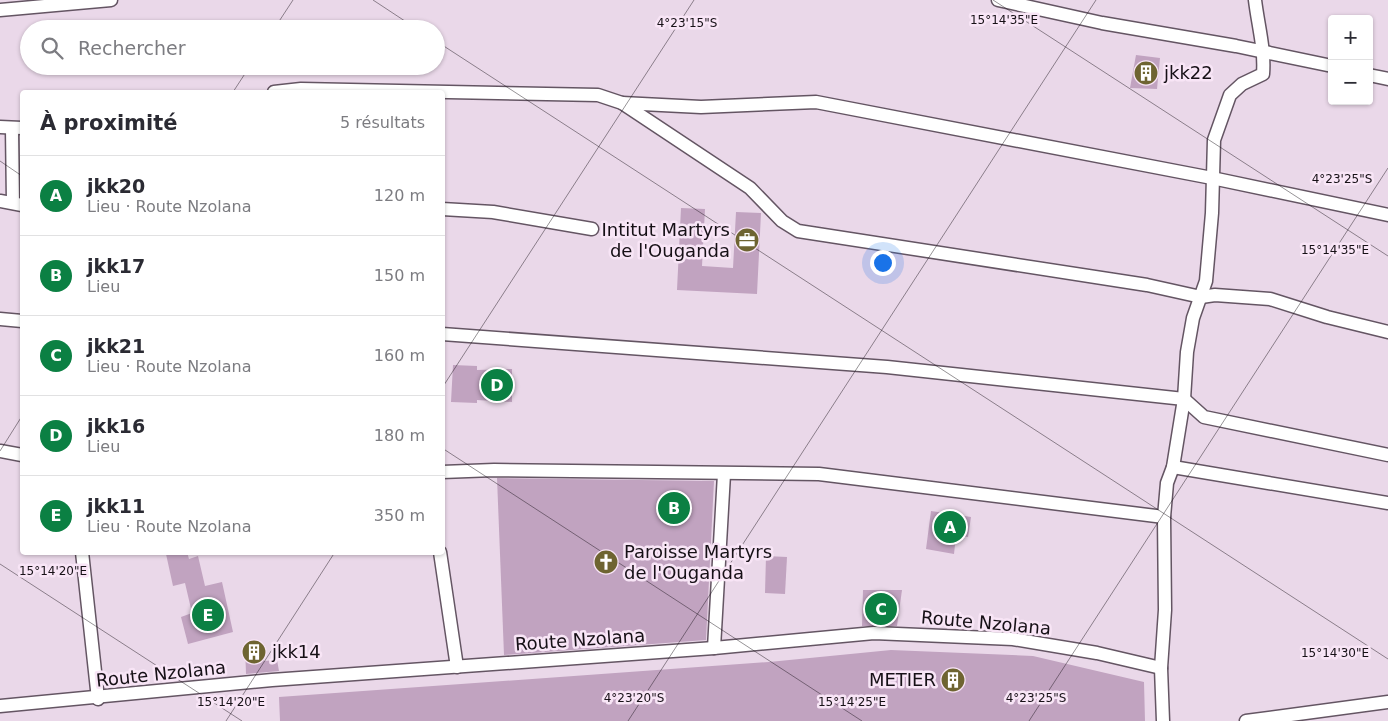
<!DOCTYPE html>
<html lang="fr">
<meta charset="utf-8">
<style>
:root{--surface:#fff;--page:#f7f7f7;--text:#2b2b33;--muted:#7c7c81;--line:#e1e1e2;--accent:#0b8043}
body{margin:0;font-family:"DejaVu Sans",sans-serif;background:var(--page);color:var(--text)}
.controls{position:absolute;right:15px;top:15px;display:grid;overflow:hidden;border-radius:5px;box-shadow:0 1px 4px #0004}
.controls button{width:45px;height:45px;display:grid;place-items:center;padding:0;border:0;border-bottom:1px solid var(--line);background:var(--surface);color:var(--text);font:25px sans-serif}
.you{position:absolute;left:882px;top:262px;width:18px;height:18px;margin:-12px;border:4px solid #fff;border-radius:50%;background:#1a73e8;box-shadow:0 0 0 8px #1a73e833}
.badge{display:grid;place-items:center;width:32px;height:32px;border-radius:50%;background:var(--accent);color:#fff;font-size:16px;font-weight:700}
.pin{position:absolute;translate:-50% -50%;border:2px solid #fff;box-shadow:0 1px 5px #0006}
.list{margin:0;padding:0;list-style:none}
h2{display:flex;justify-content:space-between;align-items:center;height:65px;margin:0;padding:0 20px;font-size:21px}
h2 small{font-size:16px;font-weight:400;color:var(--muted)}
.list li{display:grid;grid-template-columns:32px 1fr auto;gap:15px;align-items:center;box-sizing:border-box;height:80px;padding:0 20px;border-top:1px solid var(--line)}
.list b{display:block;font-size:19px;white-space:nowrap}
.list p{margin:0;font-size:16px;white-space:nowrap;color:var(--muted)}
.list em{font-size:16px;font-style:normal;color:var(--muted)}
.icon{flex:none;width:28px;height:28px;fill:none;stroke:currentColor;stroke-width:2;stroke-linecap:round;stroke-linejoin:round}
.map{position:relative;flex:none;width:1388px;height:721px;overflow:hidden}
.search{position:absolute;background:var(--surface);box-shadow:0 1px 4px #0004;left:20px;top:20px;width:425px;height:55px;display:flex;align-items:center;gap:12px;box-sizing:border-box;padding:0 18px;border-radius:28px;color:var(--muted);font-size:19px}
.panel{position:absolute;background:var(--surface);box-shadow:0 1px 4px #0004;left:20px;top:90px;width:425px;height:465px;border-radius:5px}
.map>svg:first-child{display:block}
.building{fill:#c1a3c0}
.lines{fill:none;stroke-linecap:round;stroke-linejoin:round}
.minor-casing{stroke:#645563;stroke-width:15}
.minor{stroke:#fff;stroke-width:12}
.ticks{fill:none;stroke:#161016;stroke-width:1;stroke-opacity:0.45}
.labels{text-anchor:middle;stroke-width:5;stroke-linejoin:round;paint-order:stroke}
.poi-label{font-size:18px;fill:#161016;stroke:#f8e5f6;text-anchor:start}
.street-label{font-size:18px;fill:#161016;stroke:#f8e5f6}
.ticks-label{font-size:12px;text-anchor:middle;fill:#161016;stroke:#f8e5f6;stroke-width:5;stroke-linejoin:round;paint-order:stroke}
</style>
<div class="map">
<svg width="1388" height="721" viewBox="0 0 1388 721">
<rect width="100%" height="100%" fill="#ead8e9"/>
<!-- building -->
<g class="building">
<path d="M1136,55L1160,58L1157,89L1130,88Z"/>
<path d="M681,208L705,209L702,266L733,268L736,212L761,213L757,294L677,290Z"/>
<path d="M453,365L477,366V370L512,369V402L477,400V403L451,402Z"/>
<path d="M497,478L714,481L706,640L504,655Z"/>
<path d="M931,511L971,517L968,537L956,536L954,554L926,549Z"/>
<path d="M173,552H187L189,559L198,556L205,586L222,582L233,632L188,644L181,617L192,613L185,583L173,586L166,554Z"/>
<path d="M766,556L787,557L785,594L765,593Z"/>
<path d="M863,590H902L897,626H862Z"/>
<path d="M261,643L264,661L277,660L279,671L246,674L245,645Z"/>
<path d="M891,650L1033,656L1144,682L1145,721H280L279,697L769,662Z"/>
</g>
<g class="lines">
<defs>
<g id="minor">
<path d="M998,0L1102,23L1236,46L1332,66"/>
<path d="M0,10L111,0"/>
<path d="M1369,75L1388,79"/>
<path d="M274,92L301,89L598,95L622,103L750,188L782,221L798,231L1147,285L1201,297L1215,295L1270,299L1327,317L1388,332"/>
<path d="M622,103L701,107L816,102L1212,178L1388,215"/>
<path d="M0,127L22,128"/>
<path d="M12,129L13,203"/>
<path d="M0,201L22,205"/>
<path d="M442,209L493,212L592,229"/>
<path d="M0,319L22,321"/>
<path d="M442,334L887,367L1184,399L1204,417L1388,455"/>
<path d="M0,451L22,455"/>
<path d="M1173,467L1388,503"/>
<path d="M442,472L494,470L819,474L1164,517"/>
<path d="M82,552L98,699"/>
<path d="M440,552L457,667"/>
<path d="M714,648L724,474"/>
<path d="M0,706L272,680L714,648L874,633L1013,639L1097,653L1161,668"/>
<path d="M1163,721L1161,668L1165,610L1164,517L1167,483L1173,467L1184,399L1187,352L1193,318L1206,281L1212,213L1214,140L1230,95L1242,84L1263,74C1265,49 1258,25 1255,0"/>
<path d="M1246,721L1388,702"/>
</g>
</defs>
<!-- minor casing -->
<use href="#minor" class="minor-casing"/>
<!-- minor -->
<use href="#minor" class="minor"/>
</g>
<!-- ticks -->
<path class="ticks" d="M373,0L417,29M993,0L1388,256M274,29L293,0M436,41L1388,659M233,92L250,66M0,161L22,176M442,388L694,0M442,448L862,721M0,451L22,416M0,564L242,721M226,721L335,552M628,721L1096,0M1029,721L1388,168"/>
<!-- icons -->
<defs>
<symbol id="building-disc" viewBox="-11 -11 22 22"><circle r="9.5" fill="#6e6431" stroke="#f8e5f6"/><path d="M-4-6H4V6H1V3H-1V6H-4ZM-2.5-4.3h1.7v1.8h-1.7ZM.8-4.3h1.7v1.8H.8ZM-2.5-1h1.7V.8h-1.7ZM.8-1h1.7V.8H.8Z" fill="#fff"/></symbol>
<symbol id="office-disc" viewBox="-11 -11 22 22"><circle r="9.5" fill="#6e6431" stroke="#f8e5f6"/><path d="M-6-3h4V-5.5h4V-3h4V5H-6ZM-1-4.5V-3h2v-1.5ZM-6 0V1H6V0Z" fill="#fff"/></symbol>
<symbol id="church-disc" viewBox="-11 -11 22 22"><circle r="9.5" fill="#6e6431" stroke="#f8e5f6"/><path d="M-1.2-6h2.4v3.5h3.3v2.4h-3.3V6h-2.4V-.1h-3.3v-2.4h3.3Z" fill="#fff"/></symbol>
</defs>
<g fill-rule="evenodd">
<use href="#building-disc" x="1132" y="59" width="28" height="28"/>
<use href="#office-disc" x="733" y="226" width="28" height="28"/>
<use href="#church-disc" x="592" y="548" width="28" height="28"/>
<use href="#building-disc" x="240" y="638" width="28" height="28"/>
<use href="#building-disc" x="939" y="666" width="28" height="28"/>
</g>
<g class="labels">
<!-- poi labels -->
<g class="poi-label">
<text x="1164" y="79">jkk22</text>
<text x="730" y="236" text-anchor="end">Intitut Martyrs<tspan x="730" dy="21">de l'Ouganda</tspan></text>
<text x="624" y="558">Paroisse Martyrs<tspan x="624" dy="21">de l'Ouganda</tspan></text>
<text x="272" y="658">jkk14</text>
<text x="936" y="686" text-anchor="end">METIER</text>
</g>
<!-- street labels -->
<g class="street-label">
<text transform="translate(986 623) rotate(5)" y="6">Route Nzolana</text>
<text transform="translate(580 640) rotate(-4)" y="6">Route Nzolana</text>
<text transform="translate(161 674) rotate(-6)" y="6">Route Nzolana</text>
</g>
</g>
<g class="ticks-label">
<text x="1004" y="24">15°14'35"E</text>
<text x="687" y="27">4°23'15"S</text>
<text x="1342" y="183">4°23'25"S</text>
<text x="1335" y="254">15°14'35"E</text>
<text x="53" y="575">15°14'20"E</text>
<text x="1335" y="657">15°14'30"E</text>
<text x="634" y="702">4°23'20"S</text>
<text x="1036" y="702">4°23'25"S</text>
<text x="231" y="706">15°14'20"E</text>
<text x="852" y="706">15°14'25"E</text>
</g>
</svg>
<div class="controls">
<button>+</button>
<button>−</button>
</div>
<div class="you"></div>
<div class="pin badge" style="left:950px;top:527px">A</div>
<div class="pin badge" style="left:674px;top:508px">B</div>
<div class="pin badge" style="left:881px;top:609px">C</div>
<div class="pin badge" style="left:497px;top:385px">D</div>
<div class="pin badge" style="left:208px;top:615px">E</div>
<div class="search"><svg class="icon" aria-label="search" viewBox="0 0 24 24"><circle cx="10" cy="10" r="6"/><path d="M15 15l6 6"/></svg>Rechercher</div>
<section class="panel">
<h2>À proximité<small>5 résultats</small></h2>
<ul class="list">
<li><span class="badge">A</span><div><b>jkk20</b><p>Lieu · Route Nzolana</p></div><em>120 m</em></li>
<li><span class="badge">B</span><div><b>jkk17</b><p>Lieu</p></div><em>150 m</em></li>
<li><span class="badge">C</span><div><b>jkk21</b><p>Lieu · Route Nzolana</p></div><em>160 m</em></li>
<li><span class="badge">D</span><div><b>jkk16</b><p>Lieu</p></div><em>180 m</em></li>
<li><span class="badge">E</span><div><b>jkk11</b><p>Lieu · Route Nzolana</p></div><em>350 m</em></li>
</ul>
</section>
</div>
